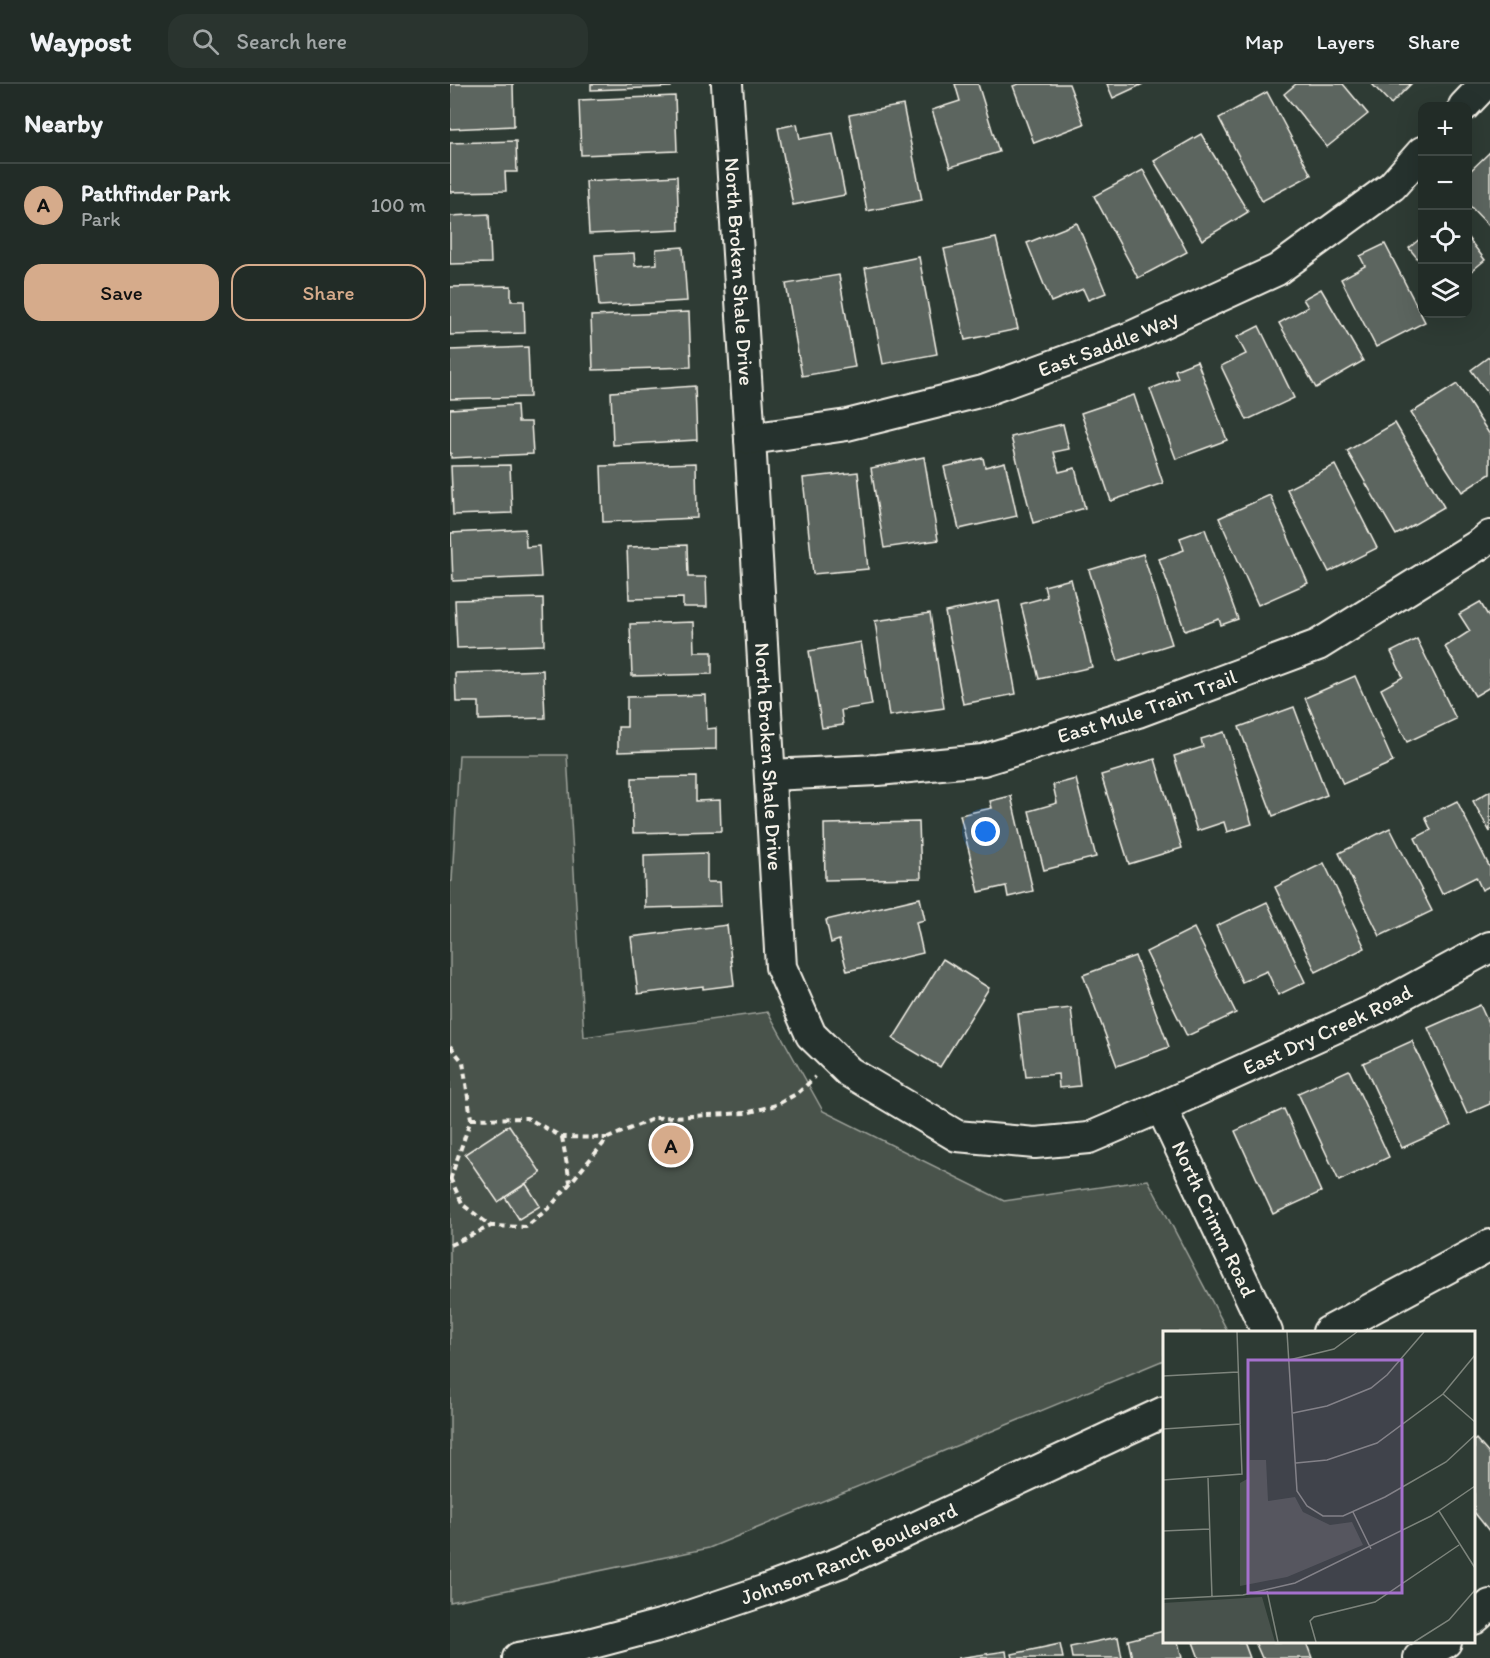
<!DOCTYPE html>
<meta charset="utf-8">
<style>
:root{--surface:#222c27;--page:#2a342f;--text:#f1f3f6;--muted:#a2a7a7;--line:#3f4844;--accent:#d6ab8b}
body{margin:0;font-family:Itim,sans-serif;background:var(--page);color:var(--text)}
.controls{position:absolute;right:18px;top:18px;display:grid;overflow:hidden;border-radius:12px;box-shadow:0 6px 24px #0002}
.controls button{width:54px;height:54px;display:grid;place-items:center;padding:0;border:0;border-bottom:2px solid var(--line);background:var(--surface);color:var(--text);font:30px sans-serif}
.you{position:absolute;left:536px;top:748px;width:21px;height:21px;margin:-15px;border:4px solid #fff;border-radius:50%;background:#1a73e8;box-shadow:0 0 0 9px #1a73e833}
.badge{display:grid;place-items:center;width:39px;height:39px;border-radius:50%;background:var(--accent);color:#111;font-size:20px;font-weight:700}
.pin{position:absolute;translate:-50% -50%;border:3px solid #fff;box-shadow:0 2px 6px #0006}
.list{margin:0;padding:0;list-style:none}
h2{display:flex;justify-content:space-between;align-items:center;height:78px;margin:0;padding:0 24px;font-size:26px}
h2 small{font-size:20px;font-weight:400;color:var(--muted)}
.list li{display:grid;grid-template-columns:39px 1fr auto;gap:18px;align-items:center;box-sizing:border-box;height:84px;padding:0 24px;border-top:2px solid var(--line)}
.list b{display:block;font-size:22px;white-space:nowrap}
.list p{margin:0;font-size:20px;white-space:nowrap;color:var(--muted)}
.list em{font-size:20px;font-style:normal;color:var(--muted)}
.actions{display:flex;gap:12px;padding:18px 24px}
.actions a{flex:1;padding:14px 0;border:2px solid var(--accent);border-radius:18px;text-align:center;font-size:21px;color:var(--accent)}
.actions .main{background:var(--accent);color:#111}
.icon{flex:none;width:33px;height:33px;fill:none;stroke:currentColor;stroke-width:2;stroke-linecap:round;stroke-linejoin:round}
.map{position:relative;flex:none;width:1040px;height:1574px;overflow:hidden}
header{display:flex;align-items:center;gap:36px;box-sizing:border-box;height:84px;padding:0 30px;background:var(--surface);border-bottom:2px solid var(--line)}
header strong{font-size:28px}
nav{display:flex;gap:33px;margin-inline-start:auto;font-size:21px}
.search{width:420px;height:54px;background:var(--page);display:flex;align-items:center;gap:15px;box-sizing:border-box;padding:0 21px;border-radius:18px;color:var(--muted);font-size:22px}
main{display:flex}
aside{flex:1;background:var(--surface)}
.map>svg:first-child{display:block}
.green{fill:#48524c;stroke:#9ea29a;stroke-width:1.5}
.building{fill:#5c655e;stroke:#f4f1e8;stroke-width:1.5}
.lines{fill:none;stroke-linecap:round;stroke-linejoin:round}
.minor-casing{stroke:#f4f1e8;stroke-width:34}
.path{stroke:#f4f1e8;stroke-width:4;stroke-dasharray:6 4.5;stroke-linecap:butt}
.minor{stroke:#26332d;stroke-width:30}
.labels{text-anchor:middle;stroke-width:4.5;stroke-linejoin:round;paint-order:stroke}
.street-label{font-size:21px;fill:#f4f1e8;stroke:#26332d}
.inset-road{fill:none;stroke:#7d847c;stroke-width:1.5}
.view{fill:#a571cd;fill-opacity:0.15;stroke:#a571cd;stroke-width:3}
.inset-edge{fill:none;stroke:#f4f1e8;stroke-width:3}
</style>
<header>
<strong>Waypost</strong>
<div class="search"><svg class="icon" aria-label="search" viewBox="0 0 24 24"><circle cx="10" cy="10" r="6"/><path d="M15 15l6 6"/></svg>Search here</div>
<nav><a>Map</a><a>Layers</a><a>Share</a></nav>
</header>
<main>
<aside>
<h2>Nearby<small></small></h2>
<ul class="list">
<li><span class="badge">A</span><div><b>Pathfinder Park</b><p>Park</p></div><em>100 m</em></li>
</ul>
<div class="actions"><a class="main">Save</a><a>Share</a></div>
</aside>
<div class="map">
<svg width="1040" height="1574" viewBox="0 0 1040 1574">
<rect width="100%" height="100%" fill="#2e3b34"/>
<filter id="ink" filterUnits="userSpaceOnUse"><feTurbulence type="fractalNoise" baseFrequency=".0167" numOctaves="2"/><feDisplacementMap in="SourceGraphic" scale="12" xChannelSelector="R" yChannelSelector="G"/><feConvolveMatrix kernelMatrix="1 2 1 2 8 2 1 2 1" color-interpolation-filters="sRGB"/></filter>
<g filter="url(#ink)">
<!-- green -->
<path class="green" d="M9,671H117L134,953L318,928L373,1027L554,1117L698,1096L778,1248H714V1276L259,1464L0,1518V798L2,797Z"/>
<!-- building -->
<g class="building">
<path d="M0,0H63L64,42L0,45Z"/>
<path d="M141,0H221V3L141,6Z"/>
<path d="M505,0H528L549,68L500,83L482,26L510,17Z"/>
<path d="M569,0H619L634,40L584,59L563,2Z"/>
<path d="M657,0H693L663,14Z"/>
<path d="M846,0H893L918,30L877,63L834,10Z"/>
<path d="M922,0H961L941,20Z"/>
<path d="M817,8L861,91L812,117L769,34Z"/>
<path d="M225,12L227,67L131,71L129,16Z"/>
<path d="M453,21L472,116L417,127L399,31Z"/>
<path d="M347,40L350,55L383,49L395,111L343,121L328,44Z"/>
<path d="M751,50L798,128L752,156L704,77Z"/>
<path d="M66,57L67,88H55L56,107L0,108V59Z"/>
<path d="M1040,68V143L1018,120V89Z"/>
<path d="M693,86L737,168L688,194L644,112Z"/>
<path d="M227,92L229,146L139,150L136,97Z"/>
<path d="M39,130L41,179L0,180V132Z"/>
<path d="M627,139L656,209L638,216L633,205L601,218L577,159Z"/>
<path d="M972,153V180L959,164Z"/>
<path d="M546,154L568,245L515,256L494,165Z"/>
<path d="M1018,154L1035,176L1018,190Z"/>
<path d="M935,160L975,238L926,263L891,195L915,182L910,172Z"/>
<path d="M233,163L237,217L149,222L145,171L184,169L185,182L207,180L206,165Z"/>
<path d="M469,173L487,270L433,280L415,184Z"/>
<path d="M389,191L405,283L352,292L336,200Z"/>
<path d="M61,202V217H74L75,249L0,251V203Z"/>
<path d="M871,205L913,277L866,304L829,239L858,223L853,215Z"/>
<path d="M239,228L241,283L143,286L141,232Z"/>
<path d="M809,242L844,314L797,336L771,282L796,270L787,253Z"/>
<path d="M78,263L80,313L0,315V266Z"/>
<path d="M1040,272V312L1021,286Z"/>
<path d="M747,277L777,356L726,375L700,305L728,294L725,286Z"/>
<path d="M1007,300L1040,351V390L1012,408L961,329Z"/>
<path d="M245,302L247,356L163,361L161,308Z"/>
<path d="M684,311L713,399L661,417L631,329Z"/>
<path d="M67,321L68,338H81L83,370L1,374V369H0V325Z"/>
<path d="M945,339L994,423L946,451L897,367Z"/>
<path d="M613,340L619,365L604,368L609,388L625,384L635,424L583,439L561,353Z"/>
<path d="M474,373L488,456L434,464L421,384Z"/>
<path d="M533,374L535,383L555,378L567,432L509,445L494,383Z"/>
<path d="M246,379L247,434L153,438L151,382Z"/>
<path d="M60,381L62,429L3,431L1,382Z"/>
<path d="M885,381L927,464L879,488L837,405Z"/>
<path d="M408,388L418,485L363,490L353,394Z"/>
<path d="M820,411L858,499L808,521L769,434Z"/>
<path d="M75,445L76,463L89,462L91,493L3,497L1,449Z"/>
<path d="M755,445L788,535L771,541L769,535L735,547L709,475L734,466L730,454Z"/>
<path d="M237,461L238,493H256L257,523H233V514L179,515L177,463Z"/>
<path d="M693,470L722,560L668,577L639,486Z"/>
<path d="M621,495L642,583L589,595L571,520L597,513L594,502Z"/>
<path d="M93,514L94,561L7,564L5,516Z"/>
<path d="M549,517L566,610L513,620L495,528Z"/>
<path d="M1030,518L1040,535V603L1025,612L995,563L1020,547L1009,530Z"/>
<path d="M480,529L494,624L439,632L425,537Z"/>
<path d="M244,538L245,568H262V590L182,592L180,540Z"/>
<path d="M967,555L1006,635L957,658L931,605L953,593L941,568Z"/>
<path d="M411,558L422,621L391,626L393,641L372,644L359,567Z"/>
<path d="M93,586L95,634L29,636V618H6L5,589Z"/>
<path d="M905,592L943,678L893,700L855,614Z"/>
<path d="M256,611L257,645L266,644V665L168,668V643H177V613Z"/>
<path d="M844,623L877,711L823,732L789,643Z"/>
<path d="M774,648L802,740L777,748L774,738L747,747L724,672L753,663L751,655Z"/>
<path d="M705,675L732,764L679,780L651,691Z"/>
<path d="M246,693V717L270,716L271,747L183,749L182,694Z"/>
<path d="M626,695L646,773L594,786L579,727L607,719L603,701Z"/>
<path d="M1040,707V748L1023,717Z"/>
<path d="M561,712L583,807L558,813L556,802L529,808L510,731L542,724L540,717Z"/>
<path d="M1007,717L1040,784V802L1032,806L1026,793L992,810L965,754L981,746L975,733Z"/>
<path d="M469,738L471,794L375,796L374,740Z"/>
<path d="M940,744L982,827L930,852L889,769Z"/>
<path d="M257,769V798H270L271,822L195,824L194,771Z"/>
<path d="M874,779L915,864L866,888L825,803Z"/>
<path d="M470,814L475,836L466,838L473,869L397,887L389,856L381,859L376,836Z"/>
<path d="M817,818L855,898L828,911L817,887L792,898L766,842Z"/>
<path d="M277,841L284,901L253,905V902L188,910L181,853Z"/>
<path d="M744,844L786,929L737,952L696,868Z"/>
<path d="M685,872L719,963L667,982L633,891Z"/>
<path d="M493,875L539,904L490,983L443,955Z"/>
<path d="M1030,921L1040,943V1020L1017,1030L978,944Z"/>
<path d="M621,924L630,1002L609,1004L608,990L576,993L568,930Z"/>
<path d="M962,957L1001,1042L952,1064L913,979Z"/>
<path d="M899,986L939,1073L889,1097L848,1009Z"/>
<path d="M834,1025L871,1108L823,1130L785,1047Z"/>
<path d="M59,1041L91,1089L48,1118L15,1070Z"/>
<path d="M76,1100L90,1122L69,1135L55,1113Z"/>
<path d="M1026,1355L1040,1371V1448L1024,1428V1357Z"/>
<path d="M714,1547V1558H728L732,1574H682L678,1556Z"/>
<path d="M668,1553L672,1574H622L620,1563Z"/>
<path d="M743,1558H794L800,1574H749Z"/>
<path d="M805,1558H856L862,1574H812Z"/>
<path d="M610,1560L613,1574H563L562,1570Z"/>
<path d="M556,1567L557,1574H508Z"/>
</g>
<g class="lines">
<defs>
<g id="minor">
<path id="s1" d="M277,0L300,355L331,883L361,951L399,988L507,1052L585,1059L639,1054L711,1023L926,925L1040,863"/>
<path d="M1014,22L1035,0"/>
<path id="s2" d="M300,355L397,341L533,307L681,253L827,186L942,102L972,68"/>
<path id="s3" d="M320,691L428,686L533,676L688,628L868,561L1030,460L1040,452"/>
<path id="s4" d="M711,1023L817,1248"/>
<path d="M878,1248L1040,1161"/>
<path d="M1024,1535L1040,1521"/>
<path id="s5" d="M68,1574L124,1564L218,1539L313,1507L391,1478L714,1328"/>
<path d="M969,1574L996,1558"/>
</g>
</defs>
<!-- minor casing -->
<use href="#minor" class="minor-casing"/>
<!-- path -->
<g class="path">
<path d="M0,962L13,978L21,1035L0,1096"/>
<path d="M21,1035L77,1034L112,1053L157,1054"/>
<path d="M112,1053L120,1098"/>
<path d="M0,1094L13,1121L41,1142L76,1143L101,1122L158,1054L205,1034L296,1029L326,1021L348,1009L365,993"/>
<path d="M0,1161L41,1142"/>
</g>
<!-- minor -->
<use href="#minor" class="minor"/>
</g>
</g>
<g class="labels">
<!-- street labels -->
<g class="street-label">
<text dy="7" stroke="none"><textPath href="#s1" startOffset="188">North Broken Shale Drive</textPath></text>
<text dy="7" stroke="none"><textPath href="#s2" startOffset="372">East Saddle Way</textPath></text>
<text dy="7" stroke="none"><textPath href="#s3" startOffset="386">East Mule Train Trail</textPath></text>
<text dy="7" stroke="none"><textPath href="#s1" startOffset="674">North Broken Shale Drive</textPath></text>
<text dy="7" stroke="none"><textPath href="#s1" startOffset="1532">East Dry Creek Road</textPath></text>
<text dy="7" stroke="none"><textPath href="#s4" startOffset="124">North Crimm Road</textPath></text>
<text dy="7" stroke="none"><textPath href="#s5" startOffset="348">Johnson Ranch Boulevard</textPath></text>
</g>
</g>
<!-- overview -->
<g transform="translate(713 1247)">
<rect width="312" height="312" fill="#2e3b34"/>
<path d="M87,129H103L105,170L132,166L140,181L167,194L189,191L200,214L124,246L77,255V152L86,147ZM99,266L112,311H1L0,272Z" fill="#48524c"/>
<path class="inset-road" d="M124,1L134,160L144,175L160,185H180L222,166L283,131L312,104M126,29L171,18L194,1M0,45L75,41M280,63L312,91M130,82L164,75L208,57L224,44L261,1M0,98L78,93M133,132L164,129L214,112L280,63L312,24M45,147L49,266M0,149L79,143L74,1M276,180L312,237M190,181L208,218M0,200L46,198M104,260L115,311M0,268L80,264L132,252L268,185L312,155M153,311L147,290L151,286L212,271L296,214M251,311L286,289L312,259"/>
<path class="view" d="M85,29H239V262H85Z"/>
<rect width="312" height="312" class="inset-edge"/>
</g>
</svg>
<div class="controls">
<button>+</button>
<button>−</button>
<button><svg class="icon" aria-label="locate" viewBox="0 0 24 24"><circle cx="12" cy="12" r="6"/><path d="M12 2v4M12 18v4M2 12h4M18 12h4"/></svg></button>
<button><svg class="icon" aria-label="layers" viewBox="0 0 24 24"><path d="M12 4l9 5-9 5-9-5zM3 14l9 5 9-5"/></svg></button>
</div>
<div class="you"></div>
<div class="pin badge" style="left:221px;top:1061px">A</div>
</div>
</main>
